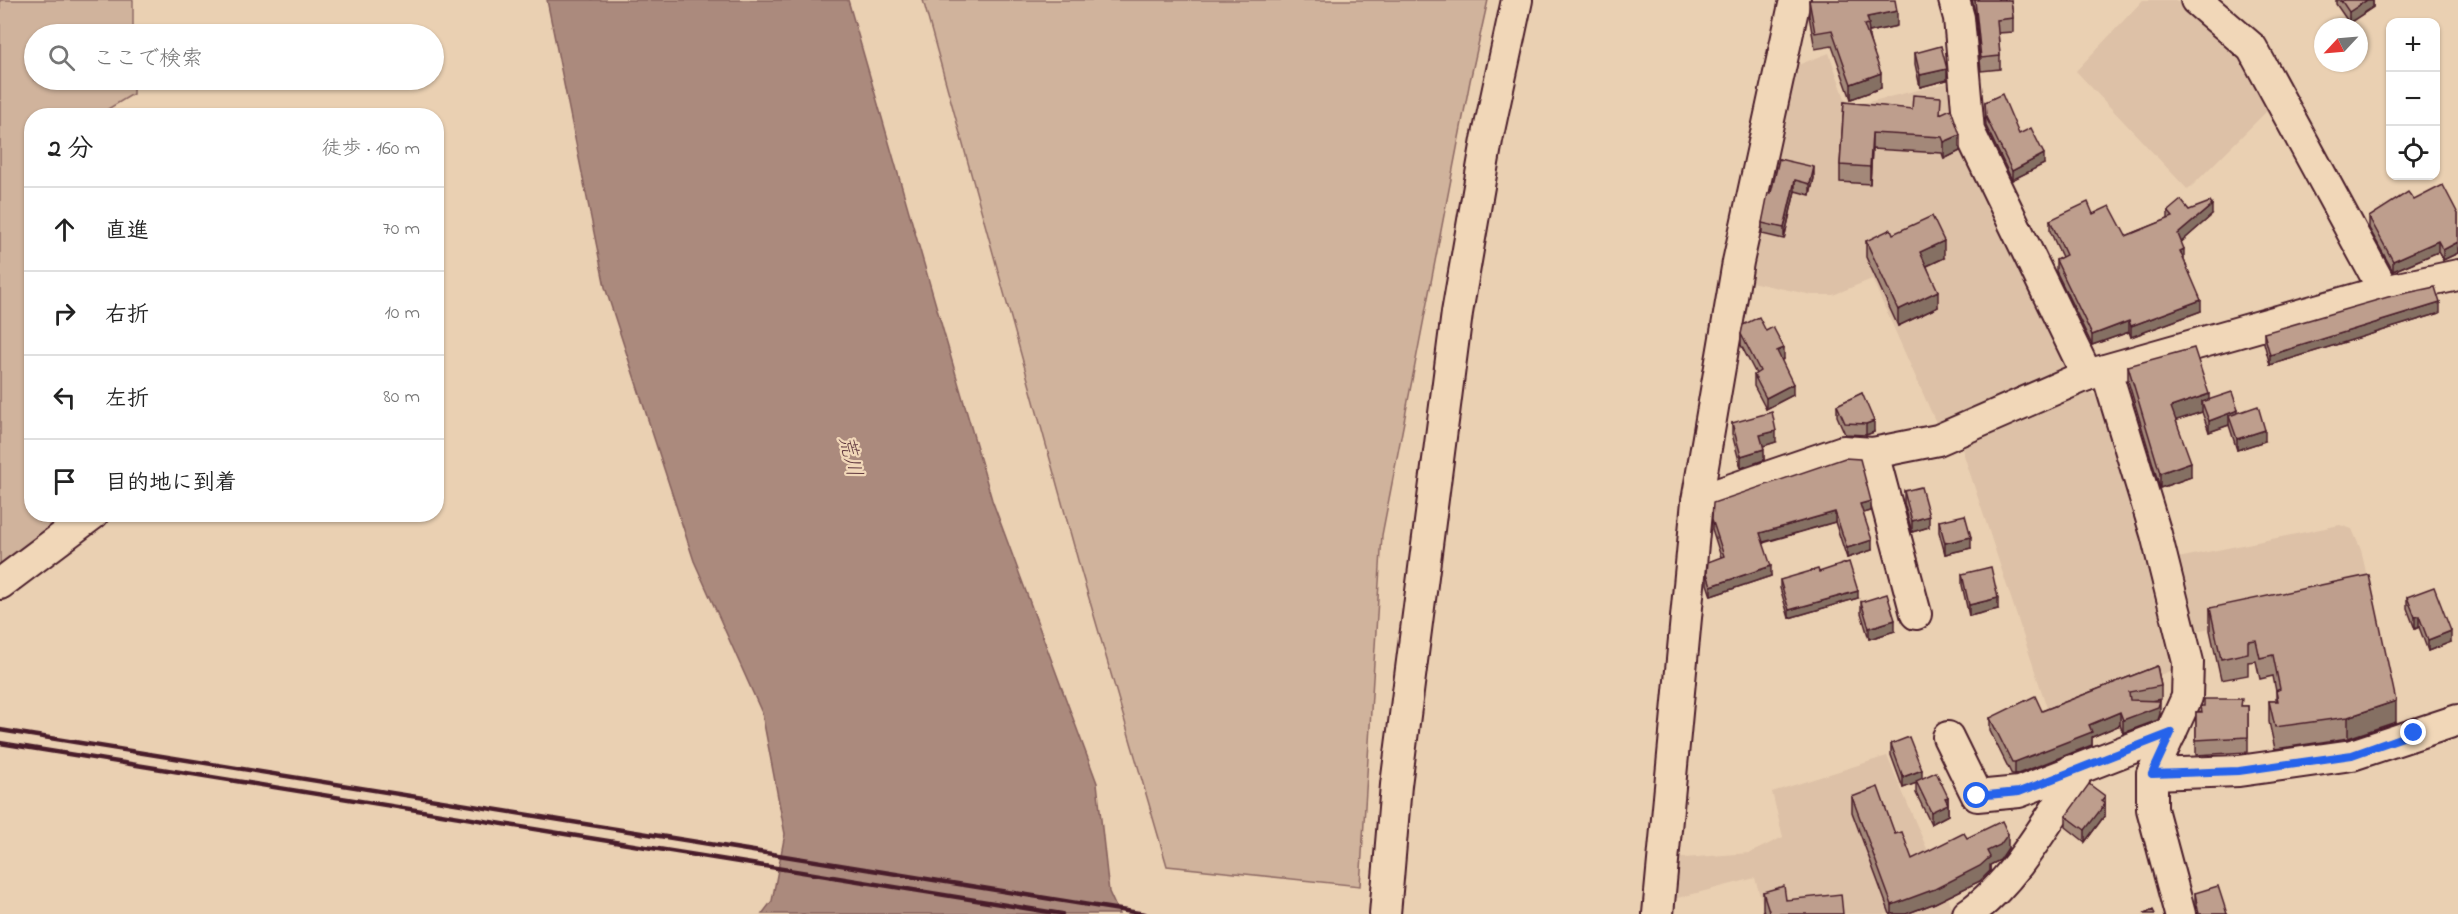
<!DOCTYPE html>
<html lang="ja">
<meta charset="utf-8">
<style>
:root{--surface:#fff;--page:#f6f6f6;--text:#222;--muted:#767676;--line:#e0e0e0}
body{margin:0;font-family:"Indie Flower","Klee One",sans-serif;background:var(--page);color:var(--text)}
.controls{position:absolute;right:18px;top:18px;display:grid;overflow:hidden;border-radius:12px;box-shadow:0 2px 4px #0004}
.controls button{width:54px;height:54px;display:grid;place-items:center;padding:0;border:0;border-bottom:2px solid var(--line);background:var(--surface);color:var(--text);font:30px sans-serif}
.compass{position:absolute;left:2314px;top:18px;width:54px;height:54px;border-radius:50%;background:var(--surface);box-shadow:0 2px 4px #0004;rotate:244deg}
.stop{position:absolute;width:18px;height:18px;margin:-14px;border:4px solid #2563eb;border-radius:50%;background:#fff}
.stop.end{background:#2563eb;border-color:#fff;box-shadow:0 2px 6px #0008}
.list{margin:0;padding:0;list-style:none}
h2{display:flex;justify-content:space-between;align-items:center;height:78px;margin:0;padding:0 24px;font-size:26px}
h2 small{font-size:20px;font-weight:400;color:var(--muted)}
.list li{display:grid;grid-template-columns:39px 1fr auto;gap:18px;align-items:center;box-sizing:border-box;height:84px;padding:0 24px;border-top:2px solid var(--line)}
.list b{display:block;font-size:22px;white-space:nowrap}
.list em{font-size:20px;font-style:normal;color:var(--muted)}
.icon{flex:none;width:33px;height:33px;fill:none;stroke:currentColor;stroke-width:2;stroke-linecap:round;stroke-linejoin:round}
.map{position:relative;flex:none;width:2458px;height:914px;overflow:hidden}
.search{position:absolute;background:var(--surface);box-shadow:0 2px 4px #0004;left:24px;top:24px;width:420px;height:66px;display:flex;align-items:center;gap:15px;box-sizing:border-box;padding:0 21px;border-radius:33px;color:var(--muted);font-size:22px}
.panel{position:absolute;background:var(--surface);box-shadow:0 2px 4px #0004;left:24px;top:108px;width:420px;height:414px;border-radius:24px}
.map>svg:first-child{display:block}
.built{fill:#ddc1a7}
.green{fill:#d0b39c;stroke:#8d6964;stroke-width:1.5}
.water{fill:#ab8a7d;stroke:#845f5c;stroke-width:1.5}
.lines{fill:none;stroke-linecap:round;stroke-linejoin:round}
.minor-casing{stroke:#4a1f2b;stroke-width:34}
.minor{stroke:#f1d7b8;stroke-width:30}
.rail{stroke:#4a1f2b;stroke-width:4.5}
.wall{fill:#a38879;stroke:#4a1f2b;stroke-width:1.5}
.shaded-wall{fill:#856f63;stroke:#4a1f2b;stroke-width:1.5}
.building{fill:#be9e8d;stroke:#4a1f2b;stroke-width:1.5}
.route{stroke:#2563eb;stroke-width:8}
.labels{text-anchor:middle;stroke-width:4.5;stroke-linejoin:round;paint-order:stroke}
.water-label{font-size:21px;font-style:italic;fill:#623a40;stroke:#f1d7b8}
</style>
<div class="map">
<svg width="2458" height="914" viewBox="0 0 2458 914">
<rect width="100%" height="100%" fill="#ead0b2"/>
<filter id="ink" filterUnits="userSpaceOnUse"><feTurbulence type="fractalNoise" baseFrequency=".0167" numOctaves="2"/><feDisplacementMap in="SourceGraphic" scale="12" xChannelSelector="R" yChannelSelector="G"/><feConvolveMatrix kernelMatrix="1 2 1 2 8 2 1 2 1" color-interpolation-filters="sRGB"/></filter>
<g filter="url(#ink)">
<!-- built -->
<g class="built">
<path d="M2143,0H2175L2201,11L2247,53L2276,102L2188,190L2076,71Z"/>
<path d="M1829,53L1848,107L1955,81L2076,373L1941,434L1872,279L1833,295H1812L1742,280L1790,68Z"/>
<path d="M2084,390L2100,397L2178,668L2050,717L1959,440Z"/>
<path d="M2340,525L2352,529L2361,550L2371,594L2191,632L2173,559Z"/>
<path d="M1887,756L1955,914H1765L1755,878L1666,901L1671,859L1750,853L1783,837L1772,792Z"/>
</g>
<!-- green -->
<g class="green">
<path d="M0,0H133V34H34V80H133V94L98,115L32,116V514L86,515L0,578Z"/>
<path d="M923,0H1488L1470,81L1382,535L1360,886L1167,866L1079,564Z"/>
</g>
<!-- water -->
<path class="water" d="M547,0H848L992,500L1097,783L1109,892L1119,914H762L772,901L785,834L762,713L694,561L605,287Z"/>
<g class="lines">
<defs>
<g id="minor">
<path d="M1954,0L1959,18L1969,131L2087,375"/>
<path d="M2196,0L2252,48L2384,291"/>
<path d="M2106,370L2156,534L2188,662L2187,697L2152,774V809L2180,914"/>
<path d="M1873,453L1916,614"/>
<path d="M1697,501L1843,451L1873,453L1938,440L2087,375L2384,291L2458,275"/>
<path d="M0,584L93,514"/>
<path d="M1948,737L1977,796L2019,792L2171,733"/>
<path d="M2152,774L2239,771L2352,755L2458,720"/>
<path d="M1385,914L1396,785L1457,313L1487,140L1517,0"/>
<path d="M1658,914L1697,501L1738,262L1795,0"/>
<path d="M1968,914C2012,884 2045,825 2074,781L2072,770"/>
</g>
</defs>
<!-- minor casing -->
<use href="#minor" class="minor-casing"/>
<!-- minor -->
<use href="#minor" class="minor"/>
<!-- rail -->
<g class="rail">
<path d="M0,730L1145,914"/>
<path d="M0,743L1062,914"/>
</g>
</g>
<!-- wall -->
<g class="wall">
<path d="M1809,0L1897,26L1869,32V37L1881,88L1851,99L1832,46L1815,49L1809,16Z"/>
<path d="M1972,0H2011L2013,18V32L1998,33L2000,56V69L1981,71L1976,16Z"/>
<path d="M2336,0H2373V7L2349,23L2336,4Z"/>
<path d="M1915,53L1947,80L1920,87L1915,64Z"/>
<path d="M1844,102L1941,113L1960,151L1944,159L1942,153L1872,149L1870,184L1840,182V165Z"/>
<path d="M1985,102L2019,134L2044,164L2012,180L1986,126Z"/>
<path d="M1779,159L1814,178L1810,195L1795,191L1784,239L1762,234V223L1771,193Z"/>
<path d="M2414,200L2458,214V253L2443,260L2438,252L2393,271L2369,228V217Z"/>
<path d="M2189,210L2212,215L2181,242L2184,260L2201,311L2131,337L2129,332L2092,345L2056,271V260L2062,257L2050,231V220L2093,214L2126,236L2168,219V211Z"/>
<path d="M1893,234L1944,258L1927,266L1938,307L1898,326L1866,257V241Z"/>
<path d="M2440,313L2270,365L2264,343V333Z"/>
<path d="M1766,331L1784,359L1781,360L1793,395L1766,409L1754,386V375L1756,374L1741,345V334Z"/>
<path d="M2128,366L2209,400L2238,413L2265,441L2237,450L2229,425L2209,432L2202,412L2176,420L2191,477L2160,488L2128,381Z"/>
<path d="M1862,393L1874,432L1866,435L1845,434L1837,416V405Z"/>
<path d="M1732,423L1776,442L1763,446L1764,460L1741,468L1732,434Z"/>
<path d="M1904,491L1929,527L1912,532L1904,503Z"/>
<path d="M1871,511L1863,513L1872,550L1847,558L1835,522L1763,543L1771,576L1711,596L1707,584V573L1721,557L1712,529V519Z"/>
<path d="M1939,521L1971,548L1945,554L1939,532Z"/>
<path d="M1819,572L1858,598L1789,618L1780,588V580Z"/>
<path d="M1962,574L1998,609L1969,616L1962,585Z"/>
<path d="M2407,597L2451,642L2428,651L2419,627L2415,629L2407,608Z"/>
<path d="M1861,602L1895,631L1869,639L1861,613Z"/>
<path d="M2210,608L2396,722L2348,738L2275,749L2269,722V701H2276V691L2273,676L2260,679L2256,661L2248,662V675L2221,680L2210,630Z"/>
<path d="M2157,666L2161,686V699L2150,701L2160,714L2158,720L2123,733L2120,725L2092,737V745L2015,775H2012L1990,731V718L2042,711Z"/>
<path d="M2241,706H2248V752L2196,755V712Z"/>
<path d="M1891,744L1922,778L1948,797V815L1931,824L1916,793V783L1903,788L1891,755Z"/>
<path d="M2105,796V815L2085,842L2066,827V816Z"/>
<path d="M1852,797L1895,834L1912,859L1967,838L2008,848L2000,860L1990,865V871L1980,881L1935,903L1906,914H1890L1852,812Z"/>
<path d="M1763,892L1786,900L1843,914H1765L1763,909Z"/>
<path d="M2195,893L2227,914H2197L2195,904Z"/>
</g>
<!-- shaded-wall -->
<g class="shaded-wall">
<path d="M2367,0H2373V7L2349,23V12Z"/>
<path d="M1897,11V26L1869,32L1867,17Z"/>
<path d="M1947,69V80L1920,87V75Z"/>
<path d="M1881,73V88L1851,99V84Z"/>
<path d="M1872,133V149L1870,184V167Z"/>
<path d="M1960,135V151L1944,159V142Z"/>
<path d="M2044,154V164L2012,180V171Z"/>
<path d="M1814,167V178L1810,195V184Z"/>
<path d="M1795,180V191L1784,239V228Z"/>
<path d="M2212,205V215L2178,245V234Z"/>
<path d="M1944,241V258L1920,269V252Z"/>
<path d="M2438,241V252L2393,271V261Z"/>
<path d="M2458,242V253L2443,260V250Z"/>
<path d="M2184,249V260L2180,251Z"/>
<path d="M1938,291V307L1898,326V310Z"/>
<path d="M2201,300V311L2131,337V326Z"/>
<path d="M2440,303V313L2270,365V355Z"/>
<path d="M2129,321V332L2092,345V335Z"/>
<path d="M1784,348V359L1777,362V351Z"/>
<path d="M1793,384V395L1766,409V398Z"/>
<path d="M2209,394V410L2202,402V412L2171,422V407Z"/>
<path d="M2238,410V422L2229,416V425L2209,432V421Z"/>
<path d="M1874,421V432L1866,435V424Z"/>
<path d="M2265,430V441L2237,450V439Z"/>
<path d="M1776,431V442L1760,447V435Z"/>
<path d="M1764,449V460L1741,468V456Z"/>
<path d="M2191,462V477L2160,488V473Z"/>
<path d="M1871,501V511L1860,514V504Z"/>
<path d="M1835,512V522L1760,543V533Z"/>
<path d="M1929,516V527L1912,532V521Z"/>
<path d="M1971,537V548L1945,554V543Z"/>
<path d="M1872,540V550L1847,558V548Z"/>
<path d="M1771,566V576L1711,596V586Z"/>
<path d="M1858,591V598L1789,618V610Z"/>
<path d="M1998,598V609L1969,616V605Z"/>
<path d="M2419,616V627L2415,629V617Z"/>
<path d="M1895,620V631L1869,639V628Z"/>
<path d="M2451,631V642L2428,651V640Z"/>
<path d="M2160,701V714L2158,720L2123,733V720Z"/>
<path d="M2396,701V722L2348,738V717Z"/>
<path d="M2120,712V725L2092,737V745L2015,775V762L2089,725Z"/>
<path d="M1922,770V781L1903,788V777Z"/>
<path d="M2105,796V815L2085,842V830L2101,801Z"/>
<path d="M1948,797V815L1931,824V812L1945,798Z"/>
<path d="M2008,834V848L2000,860L1990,865V871L1980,881L1935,903L1906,914H1892V905L1987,851Z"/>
</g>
<!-- building -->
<g class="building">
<path d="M1809,0H1895L1897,11L1867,17L1869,24L1864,25L1881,73L1851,84L1832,30L1815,33Z"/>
<path d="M1975,0H2011L2013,18L1997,20L2000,56L1981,58Z"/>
<path d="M2341,0H2367L2349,12Z"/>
<path d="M1941,46L1947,69L1920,75L1915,53Z"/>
<path d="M2002,94L2019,134L2031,128L2044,154L2012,171L1986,117L1985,102Z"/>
<path d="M1913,95L1941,97L1940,114L1951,109L1960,135L1944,142L1942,137L1872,133L1870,167L1840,165L1844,102L1912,109Z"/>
<path d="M1779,159L1814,167L1810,184L1795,180L1784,228L1762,223L1768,193H1771Z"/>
<path d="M2443,185L2458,214V242L2443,250L2438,241L2393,261L2369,217L2408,192L2414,200Z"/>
<path d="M2181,200L2189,210L2210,202L2212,205L2178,234L2184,249L2180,251L2201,300L2131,326L2129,321L2092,335L2056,260L2066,255L2050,220L2088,202L2093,214L2110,206L2126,236L2173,217L2168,211Z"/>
<path d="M1932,216L1944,241L1920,252L1938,291L1898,310L1866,241L1891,229L1893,234Z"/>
<path d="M2435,287L2440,303L2270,355L2264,333L2388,297Z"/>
<path d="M1759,317L1766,331L1773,327L1784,348L1777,351L1793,384L1766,398L1754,375L1760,371L1741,334L1743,325Z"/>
<path d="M2194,348L2209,394L2171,407L2191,462L2160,473L2128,366Z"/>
<path d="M2232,392L2238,410L2209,421L2202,402Z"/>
<path d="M1862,393L1874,421L1866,424L1845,423L1837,405Z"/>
<path d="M2258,406L2265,430L2237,439L2229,416Z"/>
<path d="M1772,412L1776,431L1760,435L1764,449L1741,456L1732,423Z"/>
<path d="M1845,458L1860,459L1871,501L1860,504L1872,540L1847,548L1835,512L1760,533L1771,566L1711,586L1707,573L1708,562L1724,556L1712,519L1713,503Z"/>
<path d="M1921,487L1929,516L1912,521L1904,491Z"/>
<path d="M1965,515L1971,537L1945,543L1939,521Z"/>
<path d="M1849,562L1858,591L1789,610L1780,580L1818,569L1819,572Z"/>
<path d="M1991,567L1998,598L1969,605L1962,574Z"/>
<path d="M2369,575L2396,701L2348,717L2275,727L2269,701H2278L2276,691L2280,689L2273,655L2260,658L2256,640L2248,641V653L2221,659L2210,608Z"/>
<path d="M2434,587L2451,631L2428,640L2419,616L2415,617L2407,597Z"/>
<path d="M1887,594L1895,620L1869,628L1861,602Z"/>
<path d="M2157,666L2161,686L2129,692L2130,700L2160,701L2158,707L2123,720L2120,712L2089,725L2092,732L2015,762H2012L1990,718L2035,696L2042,711Z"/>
<path d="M2204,699H2242L2241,706H2248V737L2196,740V712H2202L2201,706H2204Z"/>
<path d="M1909,737L1922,770L1903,777L1891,744Z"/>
<path d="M1936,772L1948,797L1945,798L1948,804L1931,812L1916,781Z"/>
<path d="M2089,784L2105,796L2101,801L2105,804L2085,830L2066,816Z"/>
<path d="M1878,787L1895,834L1902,832L1912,859L1964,833L1967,838L2002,821L2008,834L2000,845L1987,851L1990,857L1980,866L1935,889L1892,905L1852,797Z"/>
<path d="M1784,886L1786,900L1841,894L1843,914H1770L1763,892Z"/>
<path d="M2218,886L2227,914H2199L2195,893Z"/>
<path d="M2153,910L2155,914H2144Z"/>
</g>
</g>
<g class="lines" filter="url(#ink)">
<!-- route -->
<path class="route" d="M1977,796L2019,792L2171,733L2152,774L2239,771L2352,755L2414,733"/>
</g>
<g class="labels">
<!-- water labels -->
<g class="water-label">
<text transform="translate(851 456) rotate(77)" y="7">荒川</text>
</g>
</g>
</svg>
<div class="controls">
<button>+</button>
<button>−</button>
<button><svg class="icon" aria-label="locate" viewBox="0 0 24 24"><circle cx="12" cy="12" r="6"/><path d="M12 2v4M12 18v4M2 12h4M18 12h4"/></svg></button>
</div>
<svg class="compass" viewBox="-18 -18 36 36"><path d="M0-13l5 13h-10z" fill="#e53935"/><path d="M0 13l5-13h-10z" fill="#767676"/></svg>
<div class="stop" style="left:1977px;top:796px"></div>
<div class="stop end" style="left:2414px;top:733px"></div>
<div class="search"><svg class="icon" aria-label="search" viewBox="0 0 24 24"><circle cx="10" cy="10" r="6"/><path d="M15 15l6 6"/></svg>ここで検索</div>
<section class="panel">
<h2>2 分<small>徒歩 · 160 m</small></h2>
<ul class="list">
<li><svg class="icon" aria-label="ahead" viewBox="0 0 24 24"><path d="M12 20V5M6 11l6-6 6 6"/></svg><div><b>直進</b></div><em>70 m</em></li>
<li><svg class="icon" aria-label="right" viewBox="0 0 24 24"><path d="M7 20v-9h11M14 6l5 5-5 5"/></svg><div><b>右折</b></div><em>10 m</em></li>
<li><svg class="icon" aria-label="left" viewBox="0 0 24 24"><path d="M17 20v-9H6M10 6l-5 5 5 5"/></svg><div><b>左折</b></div><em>80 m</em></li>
<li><svg class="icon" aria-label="arrive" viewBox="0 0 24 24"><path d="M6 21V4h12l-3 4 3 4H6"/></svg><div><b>目的地に到着</b></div></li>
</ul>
</section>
</div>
